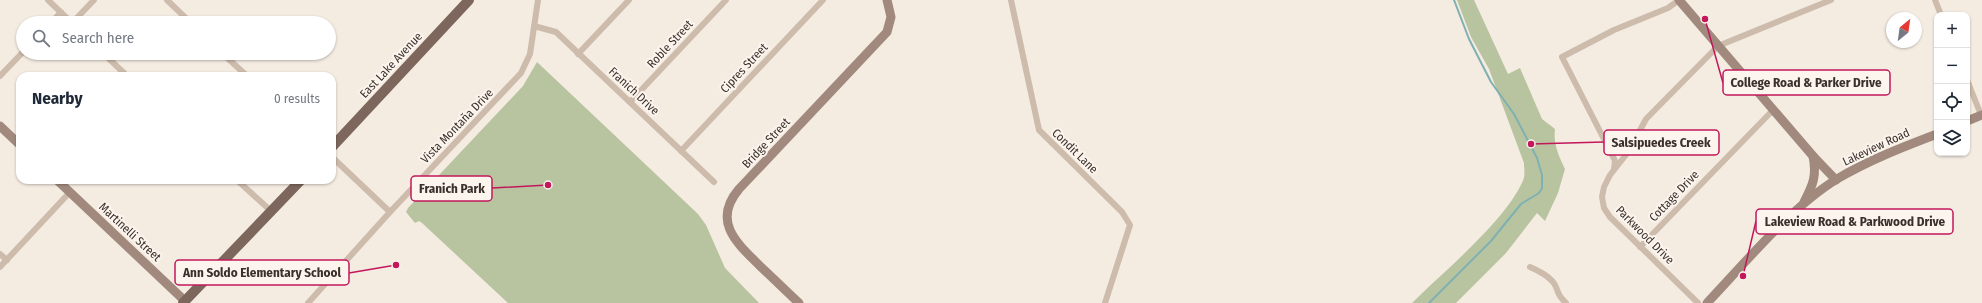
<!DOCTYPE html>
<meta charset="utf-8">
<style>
:root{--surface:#fff;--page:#f6f6f7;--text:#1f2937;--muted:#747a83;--line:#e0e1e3}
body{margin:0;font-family:"Fira Sans Condensed",sans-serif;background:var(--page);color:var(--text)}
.controls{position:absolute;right:12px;top:12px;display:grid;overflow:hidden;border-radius:8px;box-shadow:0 1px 3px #0004}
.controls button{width:36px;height:36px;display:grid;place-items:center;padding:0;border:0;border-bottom:1px solid var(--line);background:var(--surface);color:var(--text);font:20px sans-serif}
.compass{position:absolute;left:1886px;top:12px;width:36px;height:36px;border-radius:50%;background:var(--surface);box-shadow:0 1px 3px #0004;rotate:29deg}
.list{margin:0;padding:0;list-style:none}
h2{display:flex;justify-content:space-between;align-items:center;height:52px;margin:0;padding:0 16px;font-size:17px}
h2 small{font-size:13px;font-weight:400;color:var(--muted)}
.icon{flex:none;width:22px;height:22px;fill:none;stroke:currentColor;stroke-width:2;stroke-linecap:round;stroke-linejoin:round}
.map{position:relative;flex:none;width:1982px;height:303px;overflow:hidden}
.search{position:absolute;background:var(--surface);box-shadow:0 1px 3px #0004;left:16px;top:16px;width:320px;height:44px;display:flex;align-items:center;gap:10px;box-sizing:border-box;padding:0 14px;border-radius:22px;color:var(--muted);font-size:15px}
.panel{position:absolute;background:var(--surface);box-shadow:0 1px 3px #0004;left:16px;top:72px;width:320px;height:112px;border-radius:12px}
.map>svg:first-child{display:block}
.green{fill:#b8c4a0}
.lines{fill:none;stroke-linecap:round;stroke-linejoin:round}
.stream{stroke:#7fb0b2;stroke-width:2}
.street{stroke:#cdbbac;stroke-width:6}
.secondary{stroke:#a18a7d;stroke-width:9}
.primary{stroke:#7d675c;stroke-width:10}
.labels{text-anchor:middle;stroke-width:4;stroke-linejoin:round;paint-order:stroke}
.street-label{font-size:12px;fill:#3b302b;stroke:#fbf5ee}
.leader{fill:none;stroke:#c2185b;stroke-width:1.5}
.callout-dot{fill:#c2185b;stroke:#fbf5ee;stroke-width:1.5}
.callout{fill:#fbf5ee;stroke:#c2185b;stroke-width:1.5}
.callout-label{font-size:13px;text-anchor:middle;font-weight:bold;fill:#3b302b}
</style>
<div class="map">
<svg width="1982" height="303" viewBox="0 0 1982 303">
<rect width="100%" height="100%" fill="#f4ebe1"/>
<!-- green -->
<g class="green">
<path d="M1457,0H1474L1508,74L1520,68L1542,119L1555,129C1553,144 1559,156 1565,169L1558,193L1545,221L1537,213L1506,253L1456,303H1412C1443,272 1509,218 1524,178C1525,174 1524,167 1524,163L1489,69L1471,37Z"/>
<path d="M537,62L698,214L706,225L725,268L759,303H508L422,223L419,221L415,223L406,212L408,208L523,86Z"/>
</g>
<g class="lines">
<!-- stream -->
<path class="stream" d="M1429,303L1491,241L1521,204L1539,193L1542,188V175L1537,158L1514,114L1491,82L1469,39L1454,0"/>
<!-- street -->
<g class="street">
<path d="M48,0L72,23"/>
<path d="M167,0L191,23"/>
<path d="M1011,0L1039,130L1122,212L1130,225L1105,303"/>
<path d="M1935,0L1941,15"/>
<path d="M51,23L61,12"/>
<path d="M72,23L94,0"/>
<path d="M534,26L556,32L714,182"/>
<path d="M103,53L127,76"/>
<path d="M222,53L247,76"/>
<path d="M578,54L629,0"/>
<path d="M0,76L23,52"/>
<path d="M1967,80L1981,115"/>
<path d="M630,102L726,0"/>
<path d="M1608,146L1615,161L1614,169"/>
<path d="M681,151L823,0"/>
<path d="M1629,151H1618L1607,145L1562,57L1614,30L1668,8L1679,0"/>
<path d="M332,157L390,212"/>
<path d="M237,180L271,211"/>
<path d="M1640,247L1774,109"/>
<path d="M0,254L7,260"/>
<path d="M0,267L70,192"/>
<path d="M1530,267C1539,271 1552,277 1556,287C1559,295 1559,296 1566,303"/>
<path d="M308,303L390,212L521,73L530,54L538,0"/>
<path d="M1698,303L1610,217L1604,208L1602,197L1604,187L1610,175L1629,151L1646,119L1718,46L1831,0"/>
</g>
<!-- secondary -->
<g class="secondary">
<path d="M1679,0L1813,156L1836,180"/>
<path d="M1967,121L1982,115"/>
<path d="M0,126L20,145"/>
<path d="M57,180L185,301"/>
<path d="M1804,202C1813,185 1817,176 1813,156"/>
<path d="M799,303C786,291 774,279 761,267C738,244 711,222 739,189L887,32L891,17L887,0"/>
<path d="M1707,303C1745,263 1790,208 1837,179C1869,160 1903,147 1937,134"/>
</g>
<!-- primary -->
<g class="primary">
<path d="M332,147L469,0"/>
<path d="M183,303L301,180"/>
</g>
</g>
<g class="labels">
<!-- street labels -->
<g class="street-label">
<text transform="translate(670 44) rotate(-47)" y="4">Roble Street</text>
<text transform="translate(391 65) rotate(-47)" y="4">East Lake Avenue</text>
<text transform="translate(744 68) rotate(-47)" y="4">Cipres Street</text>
<text transform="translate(634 91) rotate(43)" y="4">Franich Drive</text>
<text transform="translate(457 126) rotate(-46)" y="4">Vista Montaña Drive</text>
<text transform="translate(766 143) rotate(-47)" y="4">Bridge Street</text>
<text transform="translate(1876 147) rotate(-25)" y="4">Lakeview Road</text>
<text transform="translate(1075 151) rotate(44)" y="4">Condit Lane</text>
<text transform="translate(1674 196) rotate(-46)" y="4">Cottage Drive</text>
<text transform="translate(130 232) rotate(43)" y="4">Martinelli Street</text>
<text transform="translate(1645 235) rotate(45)" y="4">Parkwood Drive</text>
</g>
</g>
<!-- callouts -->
<path class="leader" d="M1705 19L1723 83M1531 144L1604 142M548 185L492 188M1743 276L1756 221M396 265L349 273"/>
<g class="callout-dot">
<circle cx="1705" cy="19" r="4"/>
<circle cx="1531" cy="144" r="4"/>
<circle cx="548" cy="185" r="4"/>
<circle cx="1743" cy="276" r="4"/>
<circle cx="396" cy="265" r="4"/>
</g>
<g class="callout">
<rect x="1723" y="70" width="167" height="25" rx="4"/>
<rect x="1604" y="130" width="115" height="25" rx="4"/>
<rect x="411" y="176" width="81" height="25" rx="4"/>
<rect x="1756" y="209" width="197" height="25" rx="4"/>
<rect x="175" y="260" width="174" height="25" rx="4"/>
</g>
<g class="callout-label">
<text x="1806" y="87">College Road &amp; Parker Drive</text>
<text x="1661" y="147">Salsipuedes Creek</text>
<text x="452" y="193">Franich Park</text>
<text x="1855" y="226">Lakeview Road &amp; Parkwood Drive</text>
<text x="262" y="277">Ann Soldo Elementary School</text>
</g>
</svg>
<div class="controls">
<button>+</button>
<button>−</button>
<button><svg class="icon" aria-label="locate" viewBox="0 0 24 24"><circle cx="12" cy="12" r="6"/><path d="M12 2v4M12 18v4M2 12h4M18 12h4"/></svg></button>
<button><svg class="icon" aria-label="layers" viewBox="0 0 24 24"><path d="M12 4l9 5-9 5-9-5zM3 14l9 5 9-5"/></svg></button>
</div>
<svg class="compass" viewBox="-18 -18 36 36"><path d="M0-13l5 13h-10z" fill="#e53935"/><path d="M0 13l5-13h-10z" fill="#747a83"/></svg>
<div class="search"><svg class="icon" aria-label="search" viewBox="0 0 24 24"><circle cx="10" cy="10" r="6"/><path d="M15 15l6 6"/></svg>Search here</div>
<section class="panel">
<h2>Nearby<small>0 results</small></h2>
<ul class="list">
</ul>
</section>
</div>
